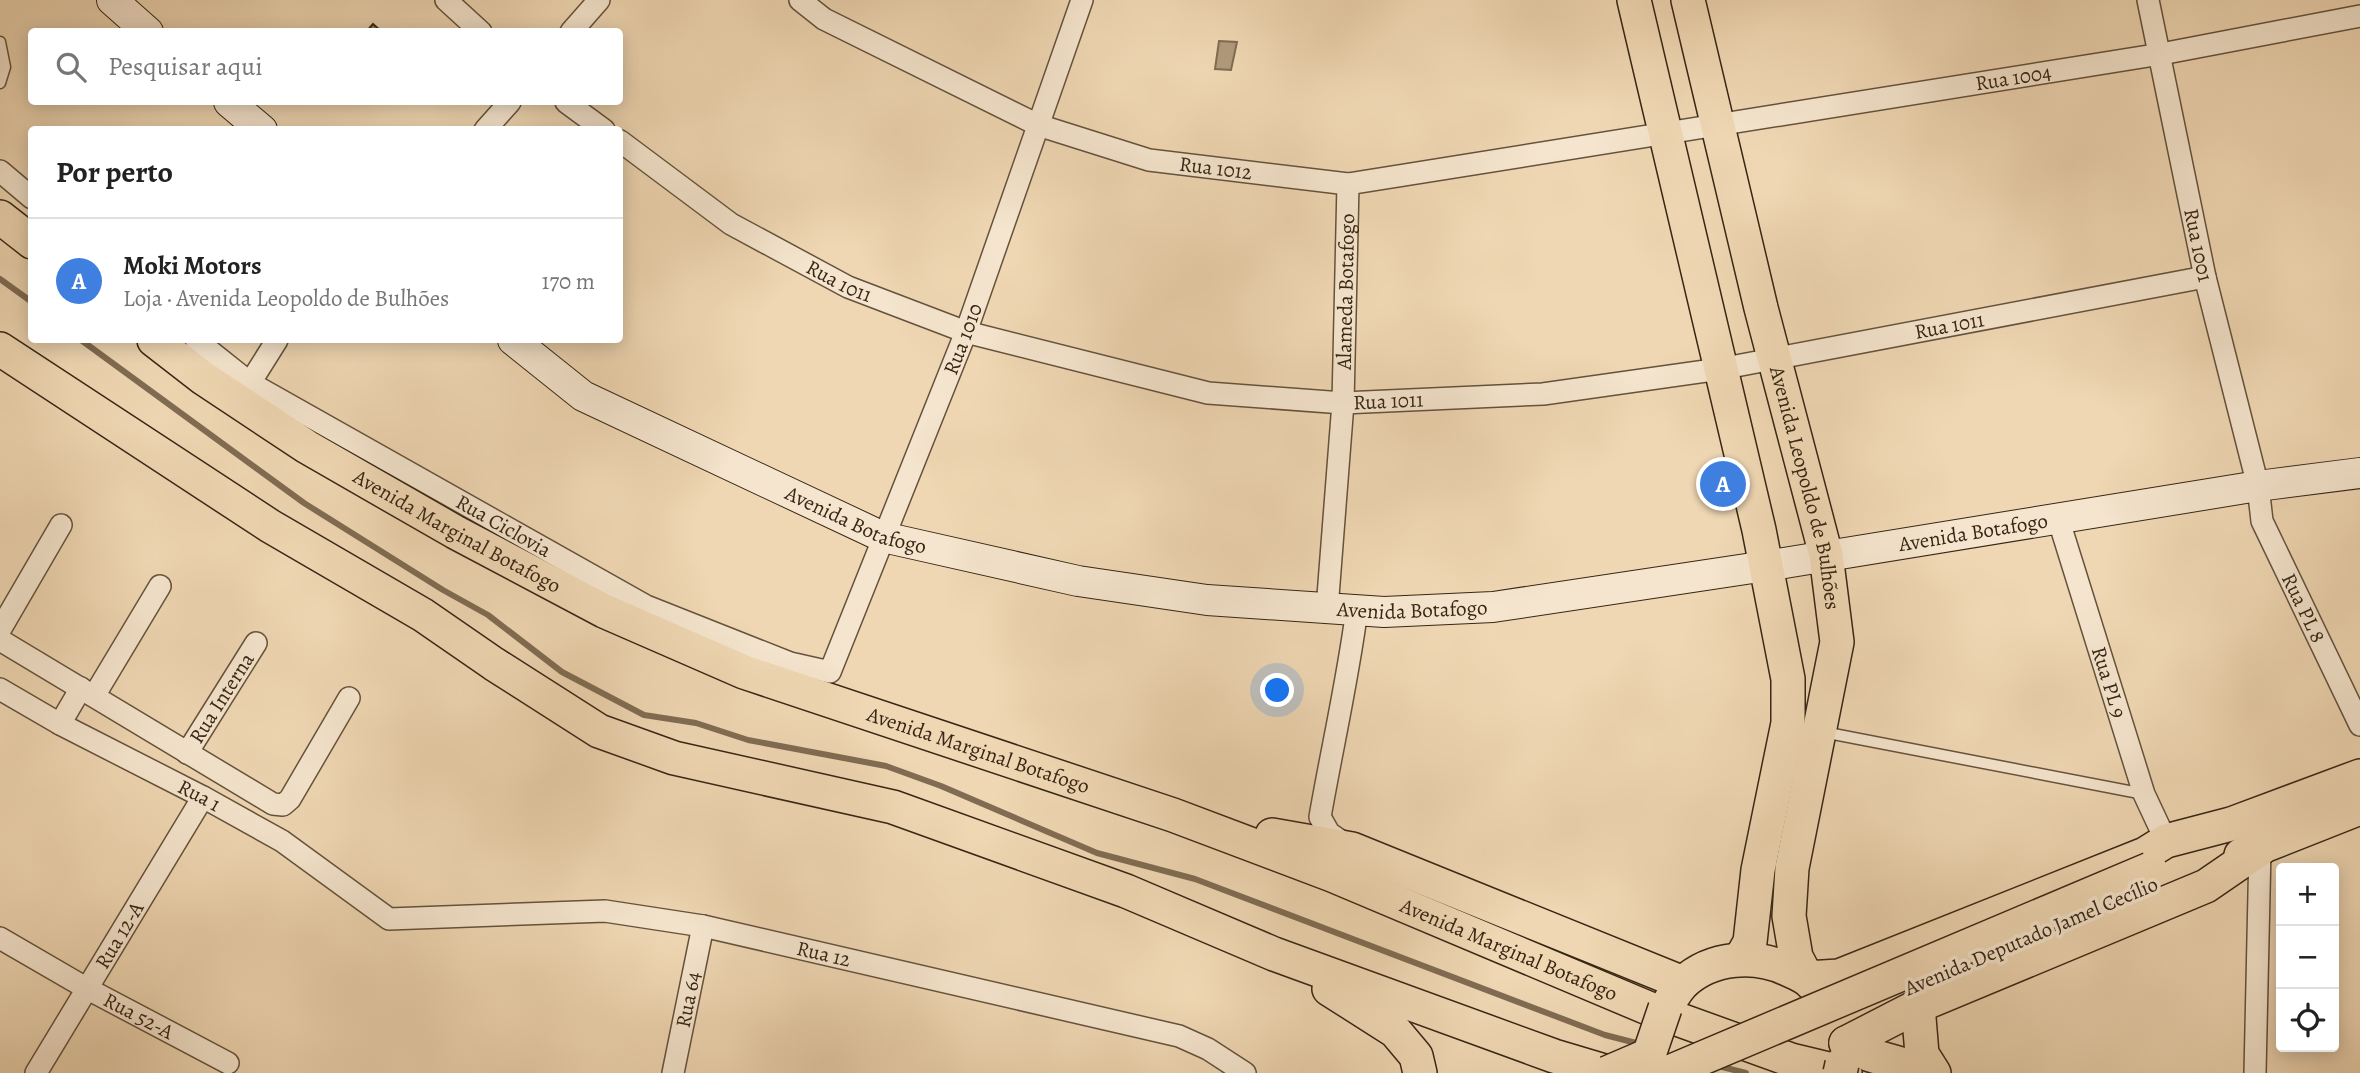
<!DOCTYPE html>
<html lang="pt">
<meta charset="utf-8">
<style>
:root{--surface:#fff;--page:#f6f6f6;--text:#222;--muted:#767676;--line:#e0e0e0;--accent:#8f2418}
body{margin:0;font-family:Alegreya,serif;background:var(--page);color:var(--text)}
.controls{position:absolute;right:21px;bottom:21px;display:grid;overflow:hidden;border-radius:7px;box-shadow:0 4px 18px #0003}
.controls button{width:63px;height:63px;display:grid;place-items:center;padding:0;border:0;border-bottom:2px solid var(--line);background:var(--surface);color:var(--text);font:35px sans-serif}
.you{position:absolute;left:1278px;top:691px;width:24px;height:24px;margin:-18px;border:5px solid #fff;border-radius:50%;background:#1a73e8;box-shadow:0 0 0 10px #1a73e833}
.badge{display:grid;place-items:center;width:46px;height:46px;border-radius:50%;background:var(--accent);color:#fff;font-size:23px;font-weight:700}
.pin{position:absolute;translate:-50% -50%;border:4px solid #fff;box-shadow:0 2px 7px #0006}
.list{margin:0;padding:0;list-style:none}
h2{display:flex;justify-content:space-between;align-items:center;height:91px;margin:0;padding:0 28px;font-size:30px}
h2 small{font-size:23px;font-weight:400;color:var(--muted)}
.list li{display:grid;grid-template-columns:46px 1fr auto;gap:21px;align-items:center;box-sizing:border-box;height:126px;padding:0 28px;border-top:2px solid var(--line)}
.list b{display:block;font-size:26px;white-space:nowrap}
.list p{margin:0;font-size:23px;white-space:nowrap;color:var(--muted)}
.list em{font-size:23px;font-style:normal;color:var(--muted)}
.icon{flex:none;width:38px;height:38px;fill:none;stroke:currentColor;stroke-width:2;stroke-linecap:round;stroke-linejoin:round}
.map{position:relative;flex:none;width:2360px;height:1073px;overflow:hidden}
.search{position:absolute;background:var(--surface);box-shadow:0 4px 18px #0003;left:28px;top:28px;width:595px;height:77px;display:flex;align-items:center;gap:18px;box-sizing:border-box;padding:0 24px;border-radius:7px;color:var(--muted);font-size:26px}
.panel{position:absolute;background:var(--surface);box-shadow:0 4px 18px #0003;left:28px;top:126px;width:595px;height:217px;border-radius:7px}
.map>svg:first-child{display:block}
.water{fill:#b09b7d;stroke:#806c53;stroke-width:2}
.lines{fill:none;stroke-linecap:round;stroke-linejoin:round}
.stream{stroke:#806c53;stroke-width:6}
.building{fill:#978267;stroke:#372615;stroke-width:2}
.lane-casing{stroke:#65523c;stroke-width:13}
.street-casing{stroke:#65523c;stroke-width:24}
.secondary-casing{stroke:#372615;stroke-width:32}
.primary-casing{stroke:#372615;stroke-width:36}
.lane{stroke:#f5e5ce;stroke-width:10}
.street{stroke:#f5e5ce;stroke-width:21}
.secondary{stroke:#f5e5ce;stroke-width:30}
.primary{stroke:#efd7b3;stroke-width:33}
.primary-bridge-casing{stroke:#372615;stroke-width:36;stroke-linecap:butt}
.primary-bridge{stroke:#efd7b3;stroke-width:33}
.labels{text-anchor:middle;stroke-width:7;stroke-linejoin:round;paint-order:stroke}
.street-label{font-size:21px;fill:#372615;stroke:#f5e5ce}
</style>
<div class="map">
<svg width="2360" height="1073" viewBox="0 0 2360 1073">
<rect width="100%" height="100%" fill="#efd7b3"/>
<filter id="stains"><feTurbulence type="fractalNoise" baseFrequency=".00286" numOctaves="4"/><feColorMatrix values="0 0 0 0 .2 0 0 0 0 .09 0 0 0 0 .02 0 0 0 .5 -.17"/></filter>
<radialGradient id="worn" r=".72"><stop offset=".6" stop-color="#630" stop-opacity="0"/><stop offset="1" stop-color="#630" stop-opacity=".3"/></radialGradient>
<!-- water -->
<path class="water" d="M1219,41L1237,42L1231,70L1215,69Z"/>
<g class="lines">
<!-- stream -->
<g class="stream">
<path d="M0,279L32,302"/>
<path d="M81,340L304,503L443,590L488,615L562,672L644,715L696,723L748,740L886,766L941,786L1097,853L1195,879L1605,1035L1640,1044"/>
<path d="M1718,1066L1746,1073"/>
</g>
</g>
<!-- building -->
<path class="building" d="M373,24L382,32H366Z"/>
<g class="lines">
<defs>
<g id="lane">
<path d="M0,42L5,67L0,83"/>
<path d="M1823,732L2144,794"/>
</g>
<g id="street">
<path d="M446,0L481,32"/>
<path id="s1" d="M800,0L824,19L1038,125L1149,160L1348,184L2161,54L2360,16"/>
<path id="s2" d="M2148,0L2205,277L2258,486L2262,521L2360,725"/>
<path d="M571,32L599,0"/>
<path d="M566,102L604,130"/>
<path d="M485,130L510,102"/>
<path id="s3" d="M620,141L731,224L848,287L966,332L1208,393L1343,403L1543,394L1720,369L2205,277"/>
<path d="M0,171L32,198"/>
<path id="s4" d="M196,340L250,383L646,606L790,663L830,672L966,332L1082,0"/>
<path d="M250,383L277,340"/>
<path id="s5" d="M2058,518L2144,794L2166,841"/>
<path id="s6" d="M1327,609L1343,403L1348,184"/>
<path d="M0,630L61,525"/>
<path d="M0,640L273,804L283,805L290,799L349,698"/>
<path id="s7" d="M0,689L60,724L203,797L282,841L389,919L605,911L703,926L1179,1036L1208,1049L1245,1073"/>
<path d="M94,696L160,586"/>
<path d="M60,724L81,688"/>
<path id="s8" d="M187,753L256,643"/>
<path d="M1348,846L1329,833L1320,817C1332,748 1348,679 1357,609"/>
<path id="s9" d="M0,938L86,988L228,1063"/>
<path id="s10" d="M36,1073L203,797"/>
<path id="s11" d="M673,1073L703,926"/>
<path d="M2255,1073L2260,849"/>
</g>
<g id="secondary">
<path d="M112,0L148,32"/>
<path d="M229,102L262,130"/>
<path id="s12" d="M513,340L583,396L883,537L1078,581L1207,600L1384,612L1493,607L1766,566L2258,486L2360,473"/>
</g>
<g id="primary">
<path d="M1634,0L1759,530L1788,679V723L1758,870L1750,942L1741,958"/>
<path id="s13" d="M1688,0L1761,308L1826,555L1837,642L1792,868L1789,916L1796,957L1807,978L1839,976L2145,854L2166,841L2231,824L2360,776"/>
<path d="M0,217L32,242"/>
<path id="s14" d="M154,340L203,378L307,447L455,532L604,611L744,672L1173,815L1332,875L1655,1011L1791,1060L1845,1073"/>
<path d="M0,349L270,526L423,615L494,664L599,731L674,758L893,807L1126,891L1274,954L1554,1056L1611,1073"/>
<path d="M1272,835L1352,849L1683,983"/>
<path d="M2241,855L2360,808"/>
<path d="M1329,989L1395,1031L1416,1056L1420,1073"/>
<path d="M1670,1001C1674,995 1678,988 1683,983C1712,956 1756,954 1789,970C1798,974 1806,977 1812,984"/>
<path d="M1918,1006L1922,1054L1934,1073"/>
<path d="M1846,1043L1918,1006L2206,886L2260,849"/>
<path d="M1846,1043L1870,1055L1933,1073"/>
</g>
</defs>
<!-- lane casing -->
<use href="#lane" class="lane-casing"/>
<!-- street casing -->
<use href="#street" class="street-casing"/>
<!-- secondary casing -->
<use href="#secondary" class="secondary-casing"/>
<!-- primary casing -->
<use href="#primary" class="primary-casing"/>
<!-- lane -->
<use href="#lane" class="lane"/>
<!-- street -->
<use href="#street" class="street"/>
<!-- secondary -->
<use href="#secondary" class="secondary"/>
<!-- primary -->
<use href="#primary" class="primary"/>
<defs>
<g id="primary-bridge">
<path d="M1607,1073L1649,1055"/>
<path d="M1651,1073L1649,1055L1665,1008"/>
<path d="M1667,1073L2150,869"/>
<path d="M1840,1073L1842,1064"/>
</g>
</defs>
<!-- primary-bridge casing -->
<use href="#primary-bridge" class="primary-bridge-casing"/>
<!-- primary-bridge -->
<use href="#primary-bridge" class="primary-bridge"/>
</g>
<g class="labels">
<!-- street labels -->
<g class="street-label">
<text dy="7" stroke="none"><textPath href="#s1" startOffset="1260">Rua 1004</textPath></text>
<text dy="7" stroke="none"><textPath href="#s1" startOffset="453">Rua 1012</textPath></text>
<text dy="7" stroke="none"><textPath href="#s2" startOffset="250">Rua 1001</textPath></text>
<text dy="7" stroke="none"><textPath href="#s3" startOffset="261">Rua 1011</textPath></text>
<text dy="7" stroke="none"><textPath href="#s6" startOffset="318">Alameda Botafogo</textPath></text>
<text dy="7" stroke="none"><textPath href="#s3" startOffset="1395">Rua 1011</textPath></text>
<text dy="7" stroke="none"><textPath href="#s4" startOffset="1078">Rua 1010</textPath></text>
<text dy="7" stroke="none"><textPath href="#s3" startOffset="828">Rua 1011</textPath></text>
<text dy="7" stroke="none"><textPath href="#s13" startOffset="502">Avenida Leopoldo de Bulhões</textPath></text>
<text dy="7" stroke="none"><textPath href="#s12" startOffset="390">Avenida Botafogo</textPath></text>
<text dy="7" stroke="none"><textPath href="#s4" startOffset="360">Rua Ciclovia</textPath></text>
<text dy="7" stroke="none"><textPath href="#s14" startOffset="359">Avenida Marginal Botafogo</textPath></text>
<text dy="7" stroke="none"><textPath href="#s12" startOffset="1524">Avenida Botafogo</textPath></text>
<text dy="7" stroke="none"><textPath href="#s12" startOffset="957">Avenida Botafogo</textPath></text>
<text dy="7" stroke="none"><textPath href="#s2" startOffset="630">Rua PL 8</textPath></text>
<text dy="7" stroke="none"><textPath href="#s5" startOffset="172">Rua PL 9</textPath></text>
<text dy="7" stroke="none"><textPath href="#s8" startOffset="65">Rua Interna</textPath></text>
<text dy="7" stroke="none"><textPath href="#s14" startOffset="926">Avenida Marginal Botafogo</textPath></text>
<text dy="7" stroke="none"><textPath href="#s7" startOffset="226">Rua 1</textPath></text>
<text dy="7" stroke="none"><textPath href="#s10" startOffset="161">Rua 12-A</textPath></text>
<text transform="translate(2031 936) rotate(-23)" y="7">Avenida Deputado Jamel Cecílio</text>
<text dy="7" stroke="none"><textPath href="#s14" startOffset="1493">Avenida Marginal Botafogo</textPath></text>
<text dy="7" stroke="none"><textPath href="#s7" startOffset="892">Rua 12</textPath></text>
<text dy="7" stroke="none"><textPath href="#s11" startOffset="75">Rua 64</textPath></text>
<text dy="7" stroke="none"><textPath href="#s9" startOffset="159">Rua 52-A</textPath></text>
</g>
</g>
<rect width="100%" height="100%" filter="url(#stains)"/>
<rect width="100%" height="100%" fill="url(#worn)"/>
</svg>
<div class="controls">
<button>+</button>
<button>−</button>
<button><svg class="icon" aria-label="locate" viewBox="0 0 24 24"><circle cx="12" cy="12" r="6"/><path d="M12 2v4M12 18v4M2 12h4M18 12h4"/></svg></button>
</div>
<div class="you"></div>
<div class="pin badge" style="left:1723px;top:484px;background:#3f7fe0">A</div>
<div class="search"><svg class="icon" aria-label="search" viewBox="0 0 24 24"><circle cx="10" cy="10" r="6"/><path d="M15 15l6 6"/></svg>Pesquisar aqui</div>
<section class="panel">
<h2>Por perto<small></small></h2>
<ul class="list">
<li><span class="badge" style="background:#3f7fe0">A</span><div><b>Moki Motors</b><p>Loja · Avenida Leopoldo de Bulhões</p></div><em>170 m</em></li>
</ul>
</section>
</div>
